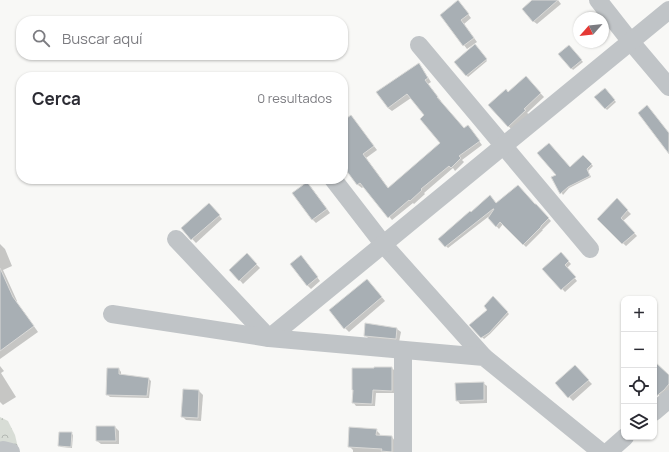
<!DOCTYPE html>
<html lang="es">
<meta charset="utf-8">
<style>
:root{--surface:#fff;--page:#f2f2f3;--text:#2b2b33;--muted:#7c7c81;--line:#e1e1e2}
body{margin:0;font-family:Manrope,sans-serif;background:var(--page);color:var(--text)}
.controls{position:absolute;right:12px;bottom:12px;display:grid;overflow:hidden;border-radius:8px;box-shadow:0 1px 3px #0004}
.controls button{width:36px;height:36px;display:grid;place-items:center;padding:0;border:0;border-bottom:1px solid var(--line);background:var(--surface);color:var(--text);font:20px sans-serif}
.compass{position:absolute;left:573px;top:12px;width:36px;height:36px;border-radius:50%;background:var(--surface);box-shadow:0 1px 3px #0004;rotate:243deg}
.list{margin:0;padding:0;list-style:none}
h2{display:flex;justify-content:space-between;align-items:center;height:52px;margin:0;padding:0 16px;font-size:17px}
h2 small{font-size:13px;font-weight:400;color:var(--muted)}
.icon{flex:none;width:22px;height:22px;fill:none;stroke:currentColor;stroke-width:2;stroke-linecap:round;stroke-linejoin:round}
.map{position:relative;flex:none;width:669px;height:452px;overflow:hidden}
.search{position:absolute;background:var(--surface);box-shadow:0 1px 3px #0004;left:16px;top:16px;width:332px;height:44px;display:flex;align-items:center;gap:10px;box-sizing:border-box;padding:0 14px;border-radius:16px;color:var(--muted);font-size:15px}
.panel{position:absolute;background:var(--surface);box-shadow:0 1px 3px #0004;left:16px;top:72px;width:332px;height:112px;border-radius:16px}
.map>svg:first-child{display:block}
.forest{fill:url(#forest-crowns)}
.shadow{fill:#0003}
.building{fill:#a8afb4;stroke:#dadad8}
.lines{fill:none;stroke-linecap:round;stroke-linejoin:round}
.minor{stroke:#c0c4c7;stroke-width:18}
</style>
<div class="map">
<svg width="669" height="452" viewBox="0 0 669 452">
<defs>
<pattern id="forest-crowns" width="20" height="18" patternUnits="userSpaceOnUse"><rect width="20" height="18" fill="#d8ddd6"/><path d="M2 6a3 3 0 1 1 6 0M12 15a3 3 0 1 1 6 0" fill="none" stroke="#b3b8b3"/></pattern>
</defs>
<rect width="100%" height="100%" fill="#f8f8f6"/>
<!-- forest -->
<path class="forest" d="M0,417L8,421L15,435L19,452H0Z"/>
<!-- shadow -->
<g class="shadow">
<path d="M534,0H558L561,4L537,24L533,21Z"/>
<path d="M461,5L471,18L464,24L477,42L467,49L441,15Z"/>
<path d="M569,46L583,62L573,70L560,54Z"/>
<path d="M476,47L487,61L468,77L455,62Z"/>
<path d="M419,65L422,68L431,82L428,84L441,101H440L464,129L471,130L482,145L462,160L464,162L455,171L453,168L424,193L425,194L414,204L413,203L392,220L364,186L362,188L358,185L343,165V122L351,116L377,150L366,158L389,189L442,143L426,115L411,98L392,111L388,108Z"/>
<path d="M529,81L544,97L527,113L529,114L512,130L489,105L508,93Z"/>
<path d="M605,89L616,102L607,110L596,97Z"/>
<path d="M583,156L593,166L588,171L591,177L569,188L563,195L553,177L570,168Z"/>
<path d="M307,183L311,187L330,213L316,223L312,219Z"/>
<path d="M617,200L631,214L623,221L637,236L626,246L598,219Z"/>
<path d="M209,204L222,219L196,243L182,228Z"/>
<path d="M496,204L536,205L551,221L542,230H543L526,247L503,224L499,229L488,217L448,248L446,246L471,213Z"/>
<path d="M0,244L5,249L12,266L3,270L17,301L0,308Z"/>
<path d="M561,253L571,264L567,268L577,281L565,292L544,269Z"/>
<path d="M247,255L260,268L243,284L231,270Z"/>
<path d="M304,260L320,281L311,289L307,285Z"/>
<path d="M371,284L385,301L349,332L345,328Z"/>
<path d="M493,298L509,314L490,334L484,339L471,325L489,310Z"/>
<path d="M24,312L38,332L0,359V321Z"/>
<path d="M397,329L401,332L399,342L369,339L365,335Z"/>
<path d="M654,362L669,376V392L662,398L654,391Z"/>
<path d="M0,366L4,371L1,373L16,397L3,405L0,402Z"/>
<path d="M375,368H392L395,371V393H376L375,406H356L353,402V390L375,369Z"/>
<path d="M119,369L121,372V375L148,378L151,381L149,398L110,397L107,394Z"/>
<path d="M578,370L592,384L573,401L556,383Z"/>
<path d="M483,383L487,386V403L460,404L457,400Z"/>
<path d="M184,390L199,391L203,395L201,421L186,420L182,416Z"/>
<path d="M97,427H115L119,431V444H101L97,441Z"/>
<path d="M376,430L380,434L379,437H392L395,441V452H353V450L349,446Z"/>
<path d="M71,433L73,435L72,448L61,447L59,445Z"/>
</g>
<!-- building -->
<g class="building">
<path d="M458,0L469,14L461,20L474,38L463,46L440,15Z"/>
<path d="M532,0H558L533,22L522,9Z"/>
<path d="M475,44L487,59L466,76L454,62Z"/>
<path d="M569,45L582,60L571,69L558,54Z"/>
<path d="M419,63L428,78L425,80L438,97H437L464,128L468,125L480,141L459,156L461,158L451,168L449,166L421,189L422,190L410,201L409,200L388,218L360,183L357,185L343,166V121L351,115L374,146L363,154L388,188L440,143L420,119L424,115L407,94L388,108L376,92Z"/>
<path d="M526,76L541,93L524,109L526,110L508,127L488,105L506,89L508,92Z"/>
<path d="M605,88L615,100L605,109L594,97Z"/>
<path d="M647,105L669,133V154L638,113Z"/>
<path d="M549,143L570,167L583,155L592,164L587,169L590,176L568,187L560,194L551,177L556,175L537,153Z"/>
<path d="M307,182L327,209L312,220L292,193Z"/>
<path d="M518,185L535,204H536L549,218L541,226V227L523,245L500,222L496,227L488,218L494,209H493L445,247L438,239L470,211L471,212L490,195L496,203Z"/>
<path d="M617,198L628,210L621,218L635,233L622,244L597,219Z"/>
<path d="M209,203L220,215L191,240L181,228Z"/>
<path d="M561,252L569,261L565,265L576,277L561,290L542,269Z"/>
<path d="M247,253L257,264L239,281L229,270Z"/>
<path d="M301,255L318,277L307,286L290,264Z"/>
<path d="M0,268L13,297L34,326L0,351Z"/>
<path d="M367,279L382,297L344,329L329,310Z"/>
<path d="M493,296L508,312L489,333L481,338L469,325L487,310L484,306Z"/>
<path d="M365,323L397,328L396,339L364,336Z"/>
<path d="M654,361L669,375V384L664,390L654,398Z"/>
<path d="M575,365L589,380L568,398L555,383Z"/>
<path d="M374,367H392V391L373,390L372,404L352,403L353,390H352V368H374Z"/>
<path d="M107,368H119V374L149,378L147,396L106,395Z"/>
<path d="M484,382V400L456,401L455,383Z"/>
<path d="M183,389L199,390L198,418L181,417Z"/>
<path d="M96,426H115L116,441H96Z"/>
<path d="M349,427L377,429L376,435L392,436V452L381,451L382,449L348,447Z"/>
<path d="M59,432H72L71,447L58,446Z"/>
</g>
<g class="lines">
<!-- minor -->
<g class="minor">
<path d="M598,0L631,42L669,87"/>
<path d="M419,45L590,249"/>
<path d="M333,179L384,245L484,357"/>
<path d="M176,239L269,338L669,10"/>
<path d="M112,314L269,338L484,357L601,452"/>
<path d="M654,412L669,399"/>
<path d="M3,450L11,452"/>
<path d="M403,452V350"/>
<path d="M608,452L625,437"/>
</g>
</g>
</svg>
<div class="controls">
<button>+</button>
<button>−</button>
<button><svg class="icon" aria-label="locate" viewBox="0 0 24 24"><circle cx="12" cy="12" r="6"/><path d="M12 2v4M12 18v4M2 12h4M18 12h4"/></svg></button>
<button><svg class="icon" aria-label="layers" viewBox="0 0 24 24"><path d="M12 4l9 5-9 5-9-5zM3 14l9 5 9-5"/></svg></button>
</div>
<svg class="compass" viewBox="-18 -18 36 36"><path d="M0-13l5 13h-10z" fill="#e53935"/><path d="M0 13l5-13h-10z" fill="#7c7c81"/></svg>
<div class="search"><svg class="icon" aria-label="search" viewBox="0 0 24 24"><circle cx="10" cy="10" r="6"/><path d="M15 15l6 6"/></svg>Buscar aquí</div>
<section class="panel">
<h2>Cerca<small>0 resultados</small></h2>
<ul class="list">
</ul>
</section>
</div>
